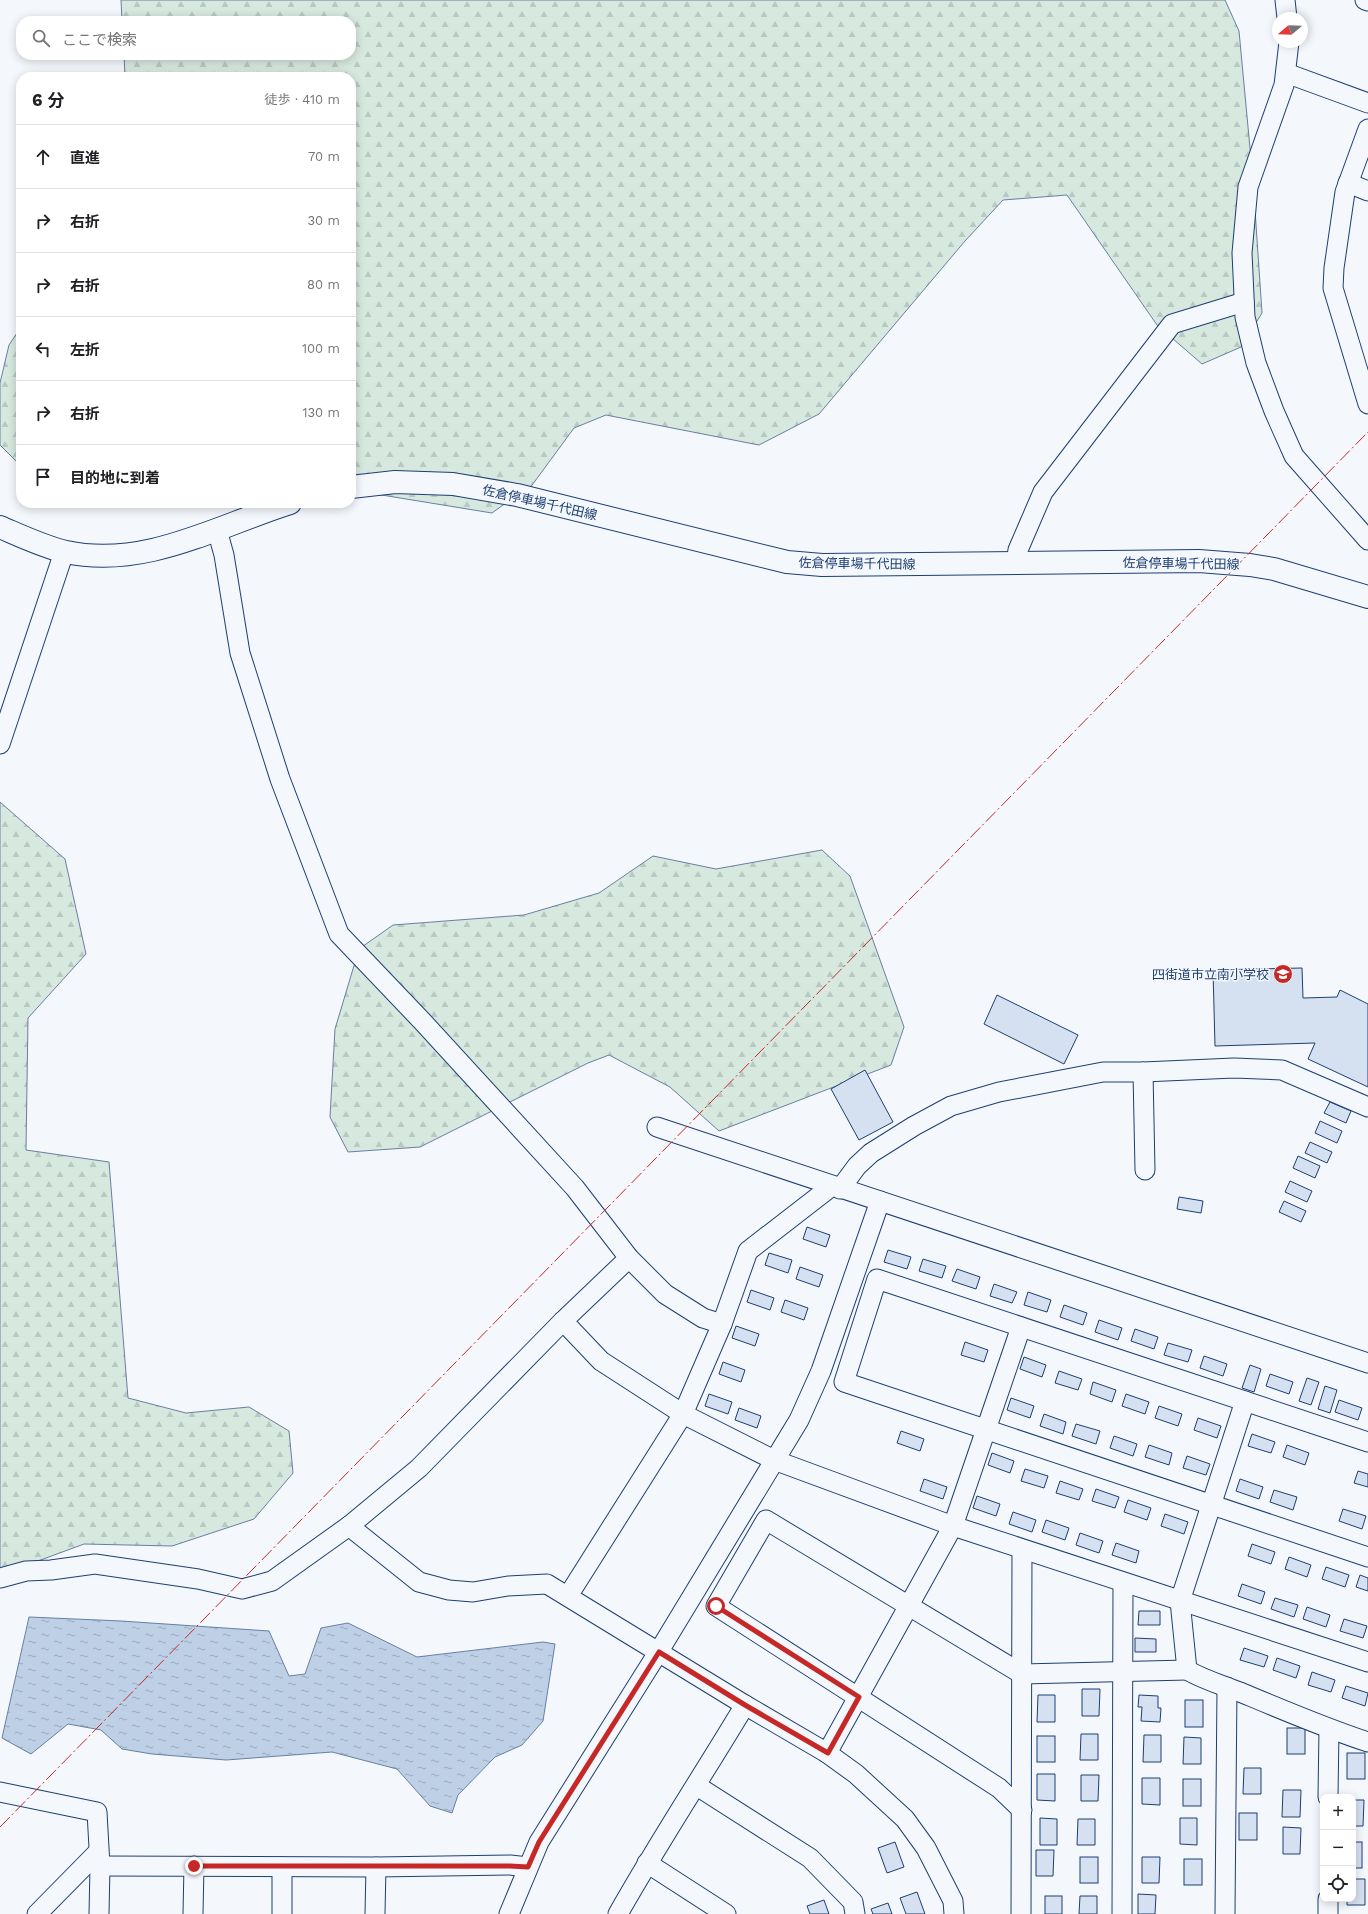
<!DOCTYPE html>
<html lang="ja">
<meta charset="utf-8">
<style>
:root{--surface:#fff;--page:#f2f2f2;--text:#202124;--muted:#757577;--line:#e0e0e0}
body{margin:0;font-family:"Work Sans","Noto Sans JP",sans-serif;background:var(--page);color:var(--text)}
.controls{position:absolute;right:12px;bottom:12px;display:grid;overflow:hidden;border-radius:8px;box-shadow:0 2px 10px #0003}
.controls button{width:36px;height:36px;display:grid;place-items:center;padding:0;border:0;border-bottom:1px solid var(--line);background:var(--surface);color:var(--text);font:20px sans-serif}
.compass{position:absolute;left:1272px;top:12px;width:36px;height:36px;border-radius:50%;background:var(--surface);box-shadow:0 2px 10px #0003;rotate:251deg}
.stop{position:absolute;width:12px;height:12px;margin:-9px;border:3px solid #c62828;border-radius:50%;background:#fff}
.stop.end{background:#c62828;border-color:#fff;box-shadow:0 1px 4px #0008}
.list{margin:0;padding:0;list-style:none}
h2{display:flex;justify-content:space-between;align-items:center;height:52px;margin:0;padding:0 16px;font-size:17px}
h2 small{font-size:13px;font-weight:400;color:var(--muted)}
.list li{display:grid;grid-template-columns:26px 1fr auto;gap:12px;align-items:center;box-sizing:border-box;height:64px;padding:0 16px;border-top:1px solid var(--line)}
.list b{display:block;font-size:15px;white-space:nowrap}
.list em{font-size:13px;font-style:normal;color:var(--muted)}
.icon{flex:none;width:22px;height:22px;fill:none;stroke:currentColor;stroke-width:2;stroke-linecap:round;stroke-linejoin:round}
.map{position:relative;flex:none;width:1368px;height:1914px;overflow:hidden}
.search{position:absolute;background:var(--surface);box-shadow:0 2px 10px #0003;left:16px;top:16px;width:340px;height:44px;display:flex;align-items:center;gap:10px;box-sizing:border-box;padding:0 14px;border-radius:16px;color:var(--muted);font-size:15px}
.panel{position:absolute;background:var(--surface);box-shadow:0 2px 10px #0003;left:16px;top:72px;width:340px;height:436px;border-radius:16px}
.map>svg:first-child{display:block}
.forest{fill:url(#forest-firs);stroke:#687fa3}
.water{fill:url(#water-ripples);stroke:#687fa3}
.building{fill:#d5e0f0;stroke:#1d3f73}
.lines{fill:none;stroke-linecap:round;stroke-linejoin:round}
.minor-casing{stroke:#1d3f73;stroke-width:21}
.major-casing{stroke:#1d3f73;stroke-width:24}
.minor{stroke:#f4f7fb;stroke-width:19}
.major{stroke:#f4f7fb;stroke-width:22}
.power{stroke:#c62828;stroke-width:1;stroke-dasharray:14 3 2 3;stroke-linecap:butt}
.route{stroke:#c62828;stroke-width:5}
.labels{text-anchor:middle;stroke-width:3;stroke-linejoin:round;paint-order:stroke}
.street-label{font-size:13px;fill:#1d3f73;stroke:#f4f7fb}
.poi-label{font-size:13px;fill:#1d3f73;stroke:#f4f7fb;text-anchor:end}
</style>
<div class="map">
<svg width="1368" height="1914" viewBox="0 0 1368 1914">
<defs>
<pattern id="forest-firs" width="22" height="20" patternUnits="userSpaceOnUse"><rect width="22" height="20" fill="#d7e8df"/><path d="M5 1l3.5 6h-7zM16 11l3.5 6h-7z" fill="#b8c8c3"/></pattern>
<pattern id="water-ripples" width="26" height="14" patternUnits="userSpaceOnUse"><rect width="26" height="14" fill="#bed0e5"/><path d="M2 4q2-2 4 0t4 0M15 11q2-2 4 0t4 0" fill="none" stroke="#9aaabe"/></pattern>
</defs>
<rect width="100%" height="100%" fill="#f4f7fb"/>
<!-- forest -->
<g class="forest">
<path d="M121,0H1225L1239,31L1253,180L1262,313L1241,347L1202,364L1157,325L1067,195L1003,200L965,241L819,414L759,445L606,415L574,428L527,492L517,495L492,513L351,490V77H125L124,55H351V21H122Z"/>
<path d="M21,327V466L0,445V383L9,345Z"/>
<path d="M0,802L65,859L86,954L28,1018L26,1150L109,1162L128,1398L186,1413L249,1407L289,1431L293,1473L254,1519L172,1546L84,1544L0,1575Z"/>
<path d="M822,850L850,876L904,1027L891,1065L719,1131L670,1087L609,1055L588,1063L420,1147L348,1152L330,1117L335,1029L359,949L393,925L524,915L599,893L653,856L716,869Z"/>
</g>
<!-- water -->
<path class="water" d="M29,1617L121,1621L269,1631L289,1676L305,1674L321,1628L348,1623L417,1657L543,1642L555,1644L543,1721L522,1745L495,1757L458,1795L452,1813L430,1806L397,1769L332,1752L226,1760L152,1754L122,1749L101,1730L68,1724L31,1754L2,1738Z"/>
<!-- building -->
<g class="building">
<path d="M1302,968L1303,998L1337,997L1340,990L1368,1004V1087L1308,1059L1315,1043L1215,1046L1213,970Z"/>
<path d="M997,995L1078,1035L1064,1064L984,1024Z"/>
<path d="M865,1070L893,1122L859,1140L831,1089Z"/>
<path d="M1330,1102L1351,1111L1346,1123L1324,1113Z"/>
<path d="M1320,1121L1342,1131L1337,1143L1315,1133Z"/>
<path d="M1310,1142L1332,1152L1327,1163L1305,1153Z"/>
<path d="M1298,1156L1320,1166L1315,1178L1293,1168Z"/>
<path d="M1290,1181L1312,1191L1307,1202L1285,1192Z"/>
<path d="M1179,1197L1203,1201L1201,1213L1177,1209Z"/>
<path d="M1284,1201L1306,1211L1301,1222L1279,1212Z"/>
<path d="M807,1227L830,1235L826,1247L803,1239Z"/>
<path d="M888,1250L911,1257L907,1269L884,1262Z"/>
<path d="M769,1253L792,1260L788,1273L765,1265Z"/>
<path d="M923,1259L946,1266L942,1278L919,1271Z"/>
<path d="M800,1267L823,1275L819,1287L796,1279Z"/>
<path d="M957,1269L980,1277L976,1289L952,1281Z"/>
<path d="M994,1284L1017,1292L1012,1303L990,1296Z"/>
<path d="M751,1290L774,1298L770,1310L747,1302Z"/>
<path d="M1028,1292L1051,1300L1047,1312L1024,1305Z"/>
<path d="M785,1300L808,1308L804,1320L781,1312Z"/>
<path d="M1064,1305L1087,1313L1083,1325L1060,1317Z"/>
<path d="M1099,1320L1122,1328L1118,1340L1095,1332Z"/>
<path d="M736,1326L759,1334L755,1346L732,1338Z"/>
<path d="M1135,1329L1158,1337L1154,1349L1131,1341Z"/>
<path d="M965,1342L988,1350L984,1362L961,1355Z"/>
<path d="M1168,1343L1192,1350L1188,1362L1164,1355Z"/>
<path d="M1204,1356L1227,1364L1223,1376L1200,1368Z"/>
<path d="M1024,1357L1046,1365L1042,1377L1020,1369Z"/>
<path d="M723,1362L745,1370L741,1382L719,1374Z"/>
<path d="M1250,1365L1261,1369L1254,1392L1242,1388Z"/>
<path d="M1059,1371L1082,1379L1078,1390L1055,1383Z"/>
<path d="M1270,1374L1293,1382L1289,1394L1266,1386Z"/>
<path d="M1307,1378L1319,1382L1311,1405L1299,1401Z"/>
<path d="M1093,1382L1116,1390L1112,1402L1090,1394Z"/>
<path d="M1325,1386L1337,1390L1330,1413L1318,1409Z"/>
<path d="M709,1394L732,1402L728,1414L705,1406Z"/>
<path d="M1126,1394L1149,1402L1145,1414L1122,1406Z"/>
<path d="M1011,1398L1034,1406L1030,1418L1007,1410Z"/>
<path d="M1339,1400L1362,1408L1358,1420L1335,1412Z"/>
<path d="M1159,1406L1182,1414L1178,1426L1155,1418Z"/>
<path d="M739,1408L761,1416L757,1428L735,1420Z"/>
<path d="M1044,1414L1066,1422L1063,1434L1040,1426Z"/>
<path d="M1198,1418L1221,1426L1217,1438L1194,1430Z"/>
<path d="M1076,1424L1100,1431L1096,1444L1072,1436Z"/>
<path d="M901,1431L924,1439L920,1451L897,1443Z"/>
<path d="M1252,1434L1275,1442L1271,1453L1248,1446Z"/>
<path d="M1114,1436L1137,1444L1133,1456L1110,1448Z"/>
<path d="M1149,1445L1172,1453L1169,1465L1145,1457Z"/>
<path d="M1287,1445L1309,1453L1305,1465L1283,1457Z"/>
<path d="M992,1453L1014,1461L1010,1473L988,1465Z"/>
<path d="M1187,1456L1210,1464L1206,1475L1183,1468Z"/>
<path d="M1025,1469L1048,1476L1044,1488L1021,1481Z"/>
<path d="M1358,1471L1368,1474V1487L1354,1483Z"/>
<path d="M924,1479L947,1487L943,1499L920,1491Z"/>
<path d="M1240,1479L1263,1487L1259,1499L1236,1491Z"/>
<path d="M1060,1481L1083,1489L1079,1500L1056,1493Z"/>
<path d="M1096,1489L1119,1497L1115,1508L1092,1501Z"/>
<path d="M1274,1490L1297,1497L1293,1510L1270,1502Z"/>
<path d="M977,1496L1000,1504L996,1516L973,1508Z"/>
<path d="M1128,1500L1151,1508L1147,1520L1124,1512Z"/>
<path d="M1343,1509L1366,1516L1362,1529L1339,1521Z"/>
<path d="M1013,1512L1036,1520L1032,1532L1009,1524Z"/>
<path d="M1165,1514L1188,1522L1184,1534L1161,1526Z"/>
<path d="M1046,1520L1069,1528L1065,1540L1042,1532Z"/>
<path d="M1080,1533L1103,1541L1099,1553L1076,1545Z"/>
<path d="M1116,1543L1139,1551L1136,1563L1112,1555Z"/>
<path d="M1252,1544L1275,1552L1271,1564L1248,1556Z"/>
<path d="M1289,1557L1311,1565L1307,1577L1285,1569Z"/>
<path d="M1326,1567L1349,1575L1345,1587L1322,1579Z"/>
<path d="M1360,1575L1368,1578V1591L1356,1587Z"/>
<path d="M1242,1584L1265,1592L1261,1604L1238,1596Z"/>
<path d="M1275,1598L1298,1605L1294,1617L1271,1609Z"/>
<path d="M1307,1607L1330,1615L1326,1627L1303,1619Z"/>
<path d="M1139,1611H1160V1625H1138Z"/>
<path d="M1344,1619L1367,1626L1363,1638L1340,1631Z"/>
<path d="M1135,1638L1156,1639V1652H1135Z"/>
<path d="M1244,1648L1268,1656L1264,1667L1240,1660Z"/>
<path d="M1277,1658L1300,1666L1296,1678L1273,1670Z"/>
<path d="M1312,1672L1335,1680L1331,1692L1308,1685Z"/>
<path d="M1346,1686L1368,1693L1365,1706L1342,1698Z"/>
<path d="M1082,1689H1100L1099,1716H1082Z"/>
<path d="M1038,1695H1055V1722H1037Z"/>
<path d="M1139,1695L1158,1696V1708H1161L1160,1722L1141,1721L1142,1707H1138Z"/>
<rect x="1185" y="1700" width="18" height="27"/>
<rect x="1287" y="1728" width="18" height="26"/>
<path d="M1081,1734H1098V1760H1080Z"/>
<path d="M1144,1735H1161V1762H1143Z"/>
<rect x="1037" y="1736" width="18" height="26"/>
<path d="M1184,1737L1201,1738V1764H1183Z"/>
<rect x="1347" y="1753" width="18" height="26"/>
<path d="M1244,1768H1261V1794H1243Z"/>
<path d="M1037,1774H1055V1801L1037,1800Z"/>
<path d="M1081,1775H1099L1098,1801H1081Z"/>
<path d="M1142,1778H1160V1805L1142,1804Z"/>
<rect x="1183" y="1779" width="18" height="27"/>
<path d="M1283,1790H1301L1300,1817H1282Z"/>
<path d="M1353,1800H1364L1363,1826H1353Z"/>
<rect x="1239" y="1813" width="18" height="27"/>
<path d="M1040,1818L1057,1819V1845H1040Z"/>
<path d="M1180,1818H1197V1845L1180,1844Z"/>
<path d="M1078,1819H1095V1845H1077Z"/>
<path d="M1283,1827L1301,1828L1300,1854H1283Z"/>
<path d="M895,1842L904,1867L887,1873L878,1848Z"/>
<rect x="1353" y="1842" width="9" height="26"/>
<path d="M1036,1850H1054L1053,1876H1036Z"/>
<rect x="1080" y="1857" width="18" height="26"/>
<path d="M1142,1857H1160L1159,1883H1142Z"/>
<rect x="1184" y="1859" width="18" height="26"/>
<path d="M1353,1879H1365V1905H1347V1899H1353Z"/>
<path d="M917,1892L925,1914H906L900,1898Z"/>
<path d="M1138,1894L1156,1895L1155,1914H1138Z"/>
<rect x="1045" y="1896" width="17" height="18"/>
<path d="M1080,1896H1097V1914H1079Z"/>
<path d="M824,1900L829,1914H810L807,1906Z"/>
<path d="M888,1903L892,1914H873L871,1909Z"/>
</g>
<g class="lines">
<defs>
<g id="minor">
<path d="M1285,0L1287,18"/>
<path d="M1365,0L1368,1"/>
<path d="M1289,42L1284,85L1248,187L1242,253L1245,317L1256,363L1274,411L1294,456L1368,540"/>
<path d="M1286,73L1368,103"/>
<path d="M1368,129L1345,192L1334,268L1333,288L1368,404"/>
<path d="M1348,183L1368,191"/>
<path d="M217,530L224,555L240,653L280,779L339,934L422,1021L575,1188L629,1258L665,1294L703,1318L722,1324"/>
<path d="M1016,563L1018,550L1043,492L1172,324L1244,302"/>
<path d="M0,744L64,552"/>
<path d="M1143,1072L1145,1170"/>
<path d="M657,1127L1368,1363"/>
<path d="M840,1189L857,1166L871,1153L914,1126L951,1106L999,1092L1103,1072H1143L1234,1068L1282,1070L1368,1107"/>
<path d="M563,1321L601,1361L683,1414L774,1460L953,1526L1368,1662"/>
<path d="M1245,1401L1180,1601L1187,1670C1204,1680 1222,1685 1240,1692C1283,1710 1325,1728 1368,1742"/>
<path d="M1368,1442L877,1279L844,1382L1368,1557"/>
<path d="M349,1526L419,1582L449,1590L473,1592L508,1586L547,1584L745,1705L827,1753L856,1774L905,1819L926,1848L953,1901L954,1914"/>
<path d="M0,1578L26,1571L51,1570L95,1564L198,1579L242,1589L272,1581L349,1526L419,1468L563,1321L629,1258"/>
<path d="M568,1596L683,1414L722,1324L748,1251L832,1186"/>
<path d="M827,1753L953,1526L1021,1327"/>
<path d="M697,1786L810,1858L853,1902L855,1914"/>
<path d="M0,1792L97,1812L100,1866L99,1914"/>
<path d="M1328,1797L1329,1729"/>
<path d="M1022,1810L999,1788L716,1606L766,1520L1022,1674L1187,1670"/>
<path d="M647,1863L726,1914"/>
<path d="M100,1866L376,1867L510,1865L528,1867"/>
<path d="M282,1867V1914"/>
<path d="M37,1914L98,1852"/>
<path d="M193,1914L194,1866"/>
<path d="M375,1914L376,1867"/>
<path d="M509,1914L539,1842L659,1651L799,1420L821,1371L880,1201"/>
<path d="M618,1914C658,1843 703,1775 745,1705"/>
<path d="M1021,1914L1022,1549"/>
<path d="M1122,1914L1123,1582"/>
<path d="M1225,1914L1227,1687"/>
<path d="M1328,1914V1899"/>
</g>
<g id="major">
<path d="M351,487L395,482L453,484L517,495L787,562L822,565L1199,561L1250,565L1274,569L1368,597"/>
<path d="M0,527C21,536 44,547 66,552C145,569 217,526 290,503"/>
</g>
</defs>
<!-- minor casing -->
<use href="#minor" class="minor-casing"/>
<!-- major casing -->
<use href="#major" class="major-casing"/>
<!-- minor -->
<use href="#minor" class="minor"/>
<!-- major -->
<use href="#major" class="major"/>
<!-- power -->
<path class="power" d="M0,1827L1368,432"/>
</g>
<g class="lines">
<!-- route -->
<path class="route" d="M194,1866H510L528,1867L539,1842L659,1652L745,1705L828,1753L859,1697L716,1606"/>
</g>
<!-- icons -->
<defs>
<symbol id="school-disc" viewBox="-11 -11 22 22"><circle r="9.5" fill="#c62828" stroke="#f4f7fb"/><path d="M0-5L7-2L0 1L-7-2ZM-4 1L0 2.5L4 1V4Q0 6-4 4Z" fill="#fff"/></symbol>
</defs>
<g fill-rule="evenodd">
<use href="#school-disc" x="1272" y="963" width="22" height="22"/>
</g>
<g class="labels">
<!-- street labels -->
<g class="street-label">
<text transform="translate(540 502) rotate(13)" y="5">佐倉停車場千代田線</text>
<text transform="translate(857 563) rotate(1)" y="5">佐倉停車場千代田線</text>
<text transform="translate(1181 563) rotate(1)" y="5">佐倉停車場千代田線</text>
</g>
<!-- poi labels -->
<g class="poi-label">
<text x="1269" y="979">四街道市立南小学校</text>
</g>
</g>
</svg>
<div class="controls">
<button>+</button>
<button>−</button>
<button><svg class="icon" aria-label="locate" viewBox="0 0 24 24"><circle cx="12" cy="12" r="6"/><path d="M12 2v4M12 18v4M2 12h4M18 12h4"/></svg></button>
</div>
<svg class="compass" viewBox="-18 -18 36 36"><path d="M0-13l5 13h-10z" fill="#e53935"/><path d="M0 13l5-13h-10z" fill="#757577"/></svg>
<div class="stop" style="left:716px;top:1606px"></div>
<div class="stop end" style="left:194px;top:1866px"></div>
<div class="search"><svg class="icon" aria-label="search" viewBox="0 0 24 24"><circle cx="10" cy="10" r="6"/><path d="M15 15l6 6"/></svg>ここで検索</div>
<section class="panel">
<h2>6 分<small>徒歩 · 410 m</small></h2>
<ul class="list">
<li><svg class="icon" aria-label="ahead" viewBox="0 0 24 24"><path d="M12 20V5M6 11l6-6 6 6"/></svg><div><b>直進</b></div><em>70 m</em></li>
<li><svg class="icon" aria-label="right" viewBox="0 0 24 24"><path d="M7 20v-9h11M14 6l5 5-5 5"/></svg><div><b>右折</b></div><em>30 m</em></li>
<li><svg class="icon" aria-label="right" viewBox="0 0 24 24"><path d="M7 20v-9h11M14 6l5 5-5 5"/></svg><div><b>右折</b></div><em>80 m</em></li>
<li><svg class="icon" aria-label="left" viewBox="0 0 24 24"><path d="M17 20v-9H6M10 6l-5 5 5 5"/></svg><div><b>左折</b></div><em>100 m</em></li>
<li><svg class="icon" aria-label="right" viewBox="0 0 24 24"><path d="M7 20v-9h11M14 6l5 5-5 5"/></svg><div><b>右折</b></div><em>130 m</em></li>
<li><svg class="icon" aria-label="arrive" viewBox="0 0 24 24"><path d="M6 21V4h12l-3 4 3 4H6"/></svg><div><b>目的地に到着</b></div></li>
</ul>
</section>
</div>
